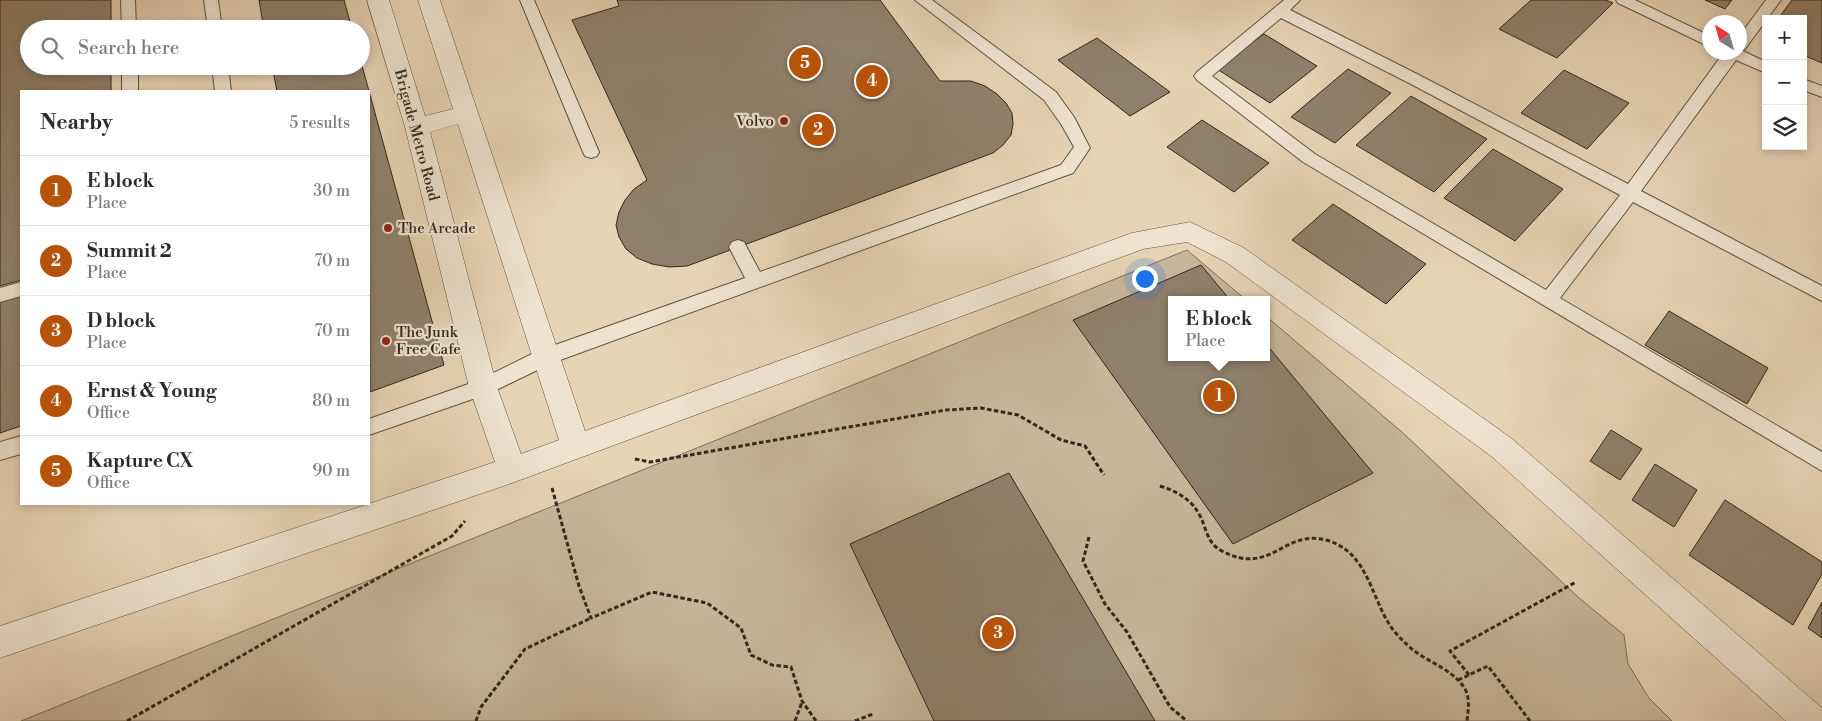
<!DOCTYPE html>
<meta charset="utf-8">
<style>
:root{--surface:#fff;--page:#f7f7f7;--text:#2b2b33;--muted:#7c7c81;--line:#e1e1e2;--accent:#b45309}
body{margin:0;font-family:"Libre Bodoni",serif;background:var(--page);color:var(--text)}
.controls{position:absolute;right:15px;top:15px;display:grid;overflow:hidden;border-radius:0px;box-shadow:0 2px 8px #0003}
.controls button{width:45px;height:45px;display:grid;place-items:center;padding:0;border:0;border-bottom:1px solid var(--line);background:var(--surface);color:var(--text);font:25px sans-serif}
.compass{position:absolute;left:1702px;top:15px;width:45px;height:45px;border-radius:50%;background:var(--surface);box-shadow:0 2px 8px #0003;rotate:323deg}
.you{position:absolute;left:1144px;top:278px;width:18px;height:18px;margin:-12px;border:4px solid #fff;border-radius:50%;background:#1a73e8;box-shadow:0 0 0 8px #1a73e833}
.badge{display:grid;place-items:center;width:32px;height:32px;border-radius:50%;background:var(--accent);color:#fff;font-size:16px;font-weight:700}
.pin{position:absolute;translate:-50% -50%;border:2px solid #fff;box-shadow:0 1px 5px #0006}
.popup{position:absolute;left:1168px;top:296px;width:102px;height:65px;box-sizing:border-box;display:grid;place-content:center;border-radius:0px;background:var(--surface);filter:drop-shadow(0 1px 4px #0005);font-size:16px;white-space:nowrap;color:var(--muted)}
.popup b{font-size:19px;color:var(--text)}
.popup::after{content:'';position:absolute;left:50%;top:100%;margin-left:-10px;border:10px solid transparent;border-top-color:var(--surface)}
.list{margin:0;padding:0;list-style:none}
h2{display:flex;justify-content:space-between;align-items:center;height:65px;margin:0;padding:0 20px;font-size:21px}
h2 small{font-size:16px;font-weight:400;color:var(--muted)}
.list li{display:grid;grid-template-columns:32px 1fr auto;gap:15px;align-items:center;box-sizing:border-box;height:70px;padding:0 20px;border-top:1px solid var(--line)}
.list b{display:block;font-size:19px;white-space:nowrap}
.list p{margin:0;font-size:16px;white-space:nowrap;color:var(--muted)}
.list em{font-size:16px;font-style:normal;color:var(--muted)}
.icon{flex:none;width:28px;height:28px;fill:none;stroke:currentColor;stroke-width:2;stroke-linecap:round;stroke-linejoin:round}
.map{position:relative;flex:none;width:1822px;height:721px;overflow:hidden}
.search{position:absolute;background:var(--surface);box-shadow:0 2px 8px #0003;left:20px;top:20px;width:350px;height:55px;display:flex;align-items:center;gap:12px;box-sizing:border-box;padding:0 18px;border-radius:28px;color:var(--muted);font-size:19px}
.panel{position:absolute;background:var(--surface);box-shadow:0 2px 8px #0003;left:20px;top:90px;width:350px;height:415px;border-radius:0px}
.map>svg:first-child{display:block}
.green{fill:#c8b69b;stroke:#7c6e5a}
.building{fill:#90806b;stroke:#31271a}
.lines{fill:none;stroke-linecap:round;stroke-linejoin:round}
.service-casing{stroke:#5e5241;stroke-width:2}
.minor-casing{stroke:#5e5241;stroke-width:1}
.path{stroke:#31271a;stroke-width:3;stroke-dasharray:4.5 2.5;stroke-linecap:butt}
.service{fill:#efe2cf;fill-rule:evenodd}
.minor{fill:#efe2cf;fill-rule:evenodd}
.poi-dot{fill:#8f2418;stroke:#efe2cf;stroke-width:2}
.labels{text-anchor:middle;stroke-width:4.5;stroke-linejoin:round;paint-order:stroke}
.poi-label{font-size:15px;fill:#31271a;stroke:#efe2cf;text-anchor:start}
.street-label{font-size:15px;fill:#31271a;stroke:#efe2cf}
</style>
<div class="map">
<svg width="1822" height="721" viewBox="0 0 1822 721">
<rect width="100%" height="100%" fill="#e7d3b5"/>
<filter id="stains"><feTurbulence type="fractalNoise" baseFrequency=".004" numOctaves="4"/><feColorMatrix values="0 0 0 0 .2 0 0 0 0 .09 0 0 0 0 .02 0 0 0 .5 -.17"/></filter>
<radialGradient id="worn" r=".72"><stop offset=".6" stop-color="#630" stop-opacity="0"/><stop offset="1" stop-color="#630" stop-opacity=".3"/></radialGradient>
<!-- green -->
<path class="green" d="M1187,250L1246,300H1172V357H1266L1267,317L1403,433L1579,598L1624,635L1628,664L1649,698L1672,721H21Z"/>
<!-- building -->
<g class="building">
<path d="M0,0H111V29H29V66H111V91H21V280L0,286Z"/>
<path d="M259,0H344L352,29H264Z"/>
<path d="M617,0H880L940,81H971L985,86L997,94L1006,103L1012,113L1013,124L1011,135L1003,145L993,153L687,266L669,267L652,264L637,258L626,249L619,237L616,225L619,212L625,200L634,189L647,180L572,20L619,6Z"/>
<path d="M1531,0H1606L1613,3L1557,58L1499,29Z"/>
<path d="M1705,0H1732L1725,9Z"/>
<path d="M1792,0H1822V63L1803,55V19H1778Z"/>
<path d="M1264,34L1317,66L1270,103L1217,69Z"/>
<path d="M1097,38L1170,92L1130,116L1058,60Z"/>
<path d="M361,62L444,365L370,392L369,91H277L272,66H361Z"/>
<path d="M1348,69L1391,93L1335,143L1291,117Z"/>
<path d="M1564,70L1629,103L1587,149L1521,113Z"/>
<path d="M1411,96L1487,139L1434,192L1356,145Z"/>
<path d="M1202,120L1269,163L1234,192L1167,147Z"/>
<path d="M1493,149L1563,189L1515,241L1444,198Z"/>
<path d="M1333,204L1426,264L1386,304L1292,240Z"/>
<path d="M1201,265L1230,300H1172V357H1266V344L1373,473L1233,544L1073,320Z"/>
<path d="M21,291V426L0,433V298Z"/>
<path d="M1669,311L1768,368L1747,404L1645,345Z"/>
<path d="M1611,430L1642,449L1620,480L1590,461Z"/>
<path d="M1655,464L1697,490L1674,527L1632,500Z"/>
<path d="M1009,473L1155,721H934L850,544Z"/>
<path d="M1725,500L1822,562V574L1793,625L1689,555Z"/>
<path d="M1822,602V638L1808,628Z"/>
</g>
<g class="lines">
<defs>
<g id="service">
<path d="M121,0H135L136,29H122Z"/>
<path d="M204,0H218L222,29H208Z"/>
<path d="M520,0H534L599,152L597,156L591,158L585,156L583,152Z"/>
<path d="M915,0H932L1056,92L1074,117L1090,148L1073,173L552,363L490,393L369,435V419L477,381L538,351L745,278L729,247L732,242L738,240L744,242L760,272L1061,165L1074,147L1061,124L1044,100Z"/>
<path d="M1284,0H1300L1290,10L1419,75L1628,184L1724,52H1740V35L1766,0H1781L1745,49L1741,50L1766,62V73L1736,60L1641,191L1822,286V301L1633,202L1560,298L1822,452V471L1303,162L1197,80L1194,76L1197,72ZM1281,18L1409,83L1620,195L1546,290L1315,154L1212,76Z"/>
<path d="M1616,0H1635L1710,36V47L1618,3Z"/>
<rect x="122" y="66" width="16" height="25"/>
<path d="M212,66H228L231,91H215Z"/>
<path d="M1803,79L1822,86V97L1803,90Z"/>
<path d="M21,282V296L0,302V288Z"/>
<path d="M21,436V454L0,460V442Z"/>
</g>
<path id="minor" d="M367,0H389L425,116L453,109L418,0H440L585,431L1132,233L1190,222L1244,248L1511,438L1822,708V721H1786L1491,456L1226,262L1187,242L1143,249L512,483L0,658V626L495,462L469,387L405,127ZM458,124L559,440L521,454L497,387L430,132Z"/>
</defs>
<!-- service casing -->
<use href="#service" class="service-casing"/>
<!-- minor casing -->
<use href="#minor" class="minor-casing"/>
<!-- path -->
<g class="path">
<path d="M635,459L650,462L946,410L981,408L1018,415L1061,440L1085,446L1104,475"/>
<path d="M1160,486C1176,491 1191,499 1199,514C1207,528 1206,543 1222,551C1271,577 1283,529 1326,540C1370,552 1371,602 1394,631C1400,638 1406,644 1413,650C1430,663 1456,671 1466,691C1470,701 1468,711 1467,721"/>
<path d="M552,488L579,586L591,618L652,592L707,603L741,628L751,655L772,665L791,667L802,701L816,721"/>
<path d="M1089,537L1083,561L1105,604L1127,632L1170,707L1187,721"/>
<path d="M1469,675L1450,651L1576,582"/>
<path d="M1458,680L1488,666L1530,721"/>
<path d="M127,721L452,536L465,521"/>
<path d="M476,721L481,707L525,649L591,618"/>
<path d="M795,721L802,702"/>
<path d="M855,721L873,714"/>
</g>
<!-- service -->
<use href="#service" class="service"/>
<!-- minor -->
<use href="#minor" class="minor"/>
</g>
<!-- markers -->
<g class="poi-dot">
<circle cx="784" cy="121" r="5"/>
<circle cx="388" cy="228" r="5"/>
<circle cx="386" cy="341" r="5"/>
</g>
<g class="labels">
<!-- poi labels -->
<g class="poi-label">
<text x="774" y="126" text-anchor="end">Volvo</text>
<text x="398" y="233">The Arcade</text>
<text x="396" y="337">The Junk<tspan x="396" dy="17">Free Cafe</tspan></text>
</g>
<!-- street labels -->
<g class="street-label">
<text transform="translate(417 135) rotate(75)" y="5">Brigade Metro Road</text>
</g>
</g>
<rect width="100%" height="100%" filter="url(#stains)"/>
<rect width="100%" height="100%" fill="url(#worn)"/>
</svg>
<div class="controls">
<button>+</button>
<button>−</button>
<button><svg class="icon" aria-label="layers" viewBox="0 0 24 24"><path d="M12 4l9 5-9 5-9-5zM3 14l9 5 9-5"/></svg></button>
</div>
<svg class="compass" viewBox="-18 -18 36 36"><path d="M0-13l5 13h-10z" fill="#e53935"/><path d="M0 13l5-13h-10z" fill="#7c7c81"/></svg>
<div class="you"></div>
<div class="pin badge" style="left:1219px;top:396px">1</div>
<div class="popup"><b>E block</b>Place</div>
<div class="pin badge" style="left:818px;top:130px">2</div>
<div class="pin badge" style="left:998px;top:633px">3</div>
<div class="pin badge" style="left:872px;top:81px">4</div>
<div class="pin badge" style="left:805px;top:63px">5</div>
<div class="search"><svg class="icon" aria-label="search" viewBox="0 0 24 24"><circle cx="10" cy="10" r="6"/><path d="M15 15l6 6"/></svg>Search here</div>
<section class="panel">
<h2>Nearby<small>5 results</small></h2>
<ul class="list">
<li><span class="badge">1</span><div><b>E block</b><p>Place</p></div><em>30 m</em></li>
<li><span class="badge">2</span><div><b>Summit 2</b><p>Place</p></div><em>70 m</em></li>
<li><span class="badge">3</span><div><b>D block</b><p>Place</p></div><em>70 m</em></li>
<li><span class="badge">4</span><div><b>Ernst &amp; Young</b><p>Office</p></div><em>80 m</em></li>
<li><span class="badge">5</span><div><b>Kapture CX</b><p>Office</p></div><em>90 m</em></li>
</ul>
</section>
</div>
